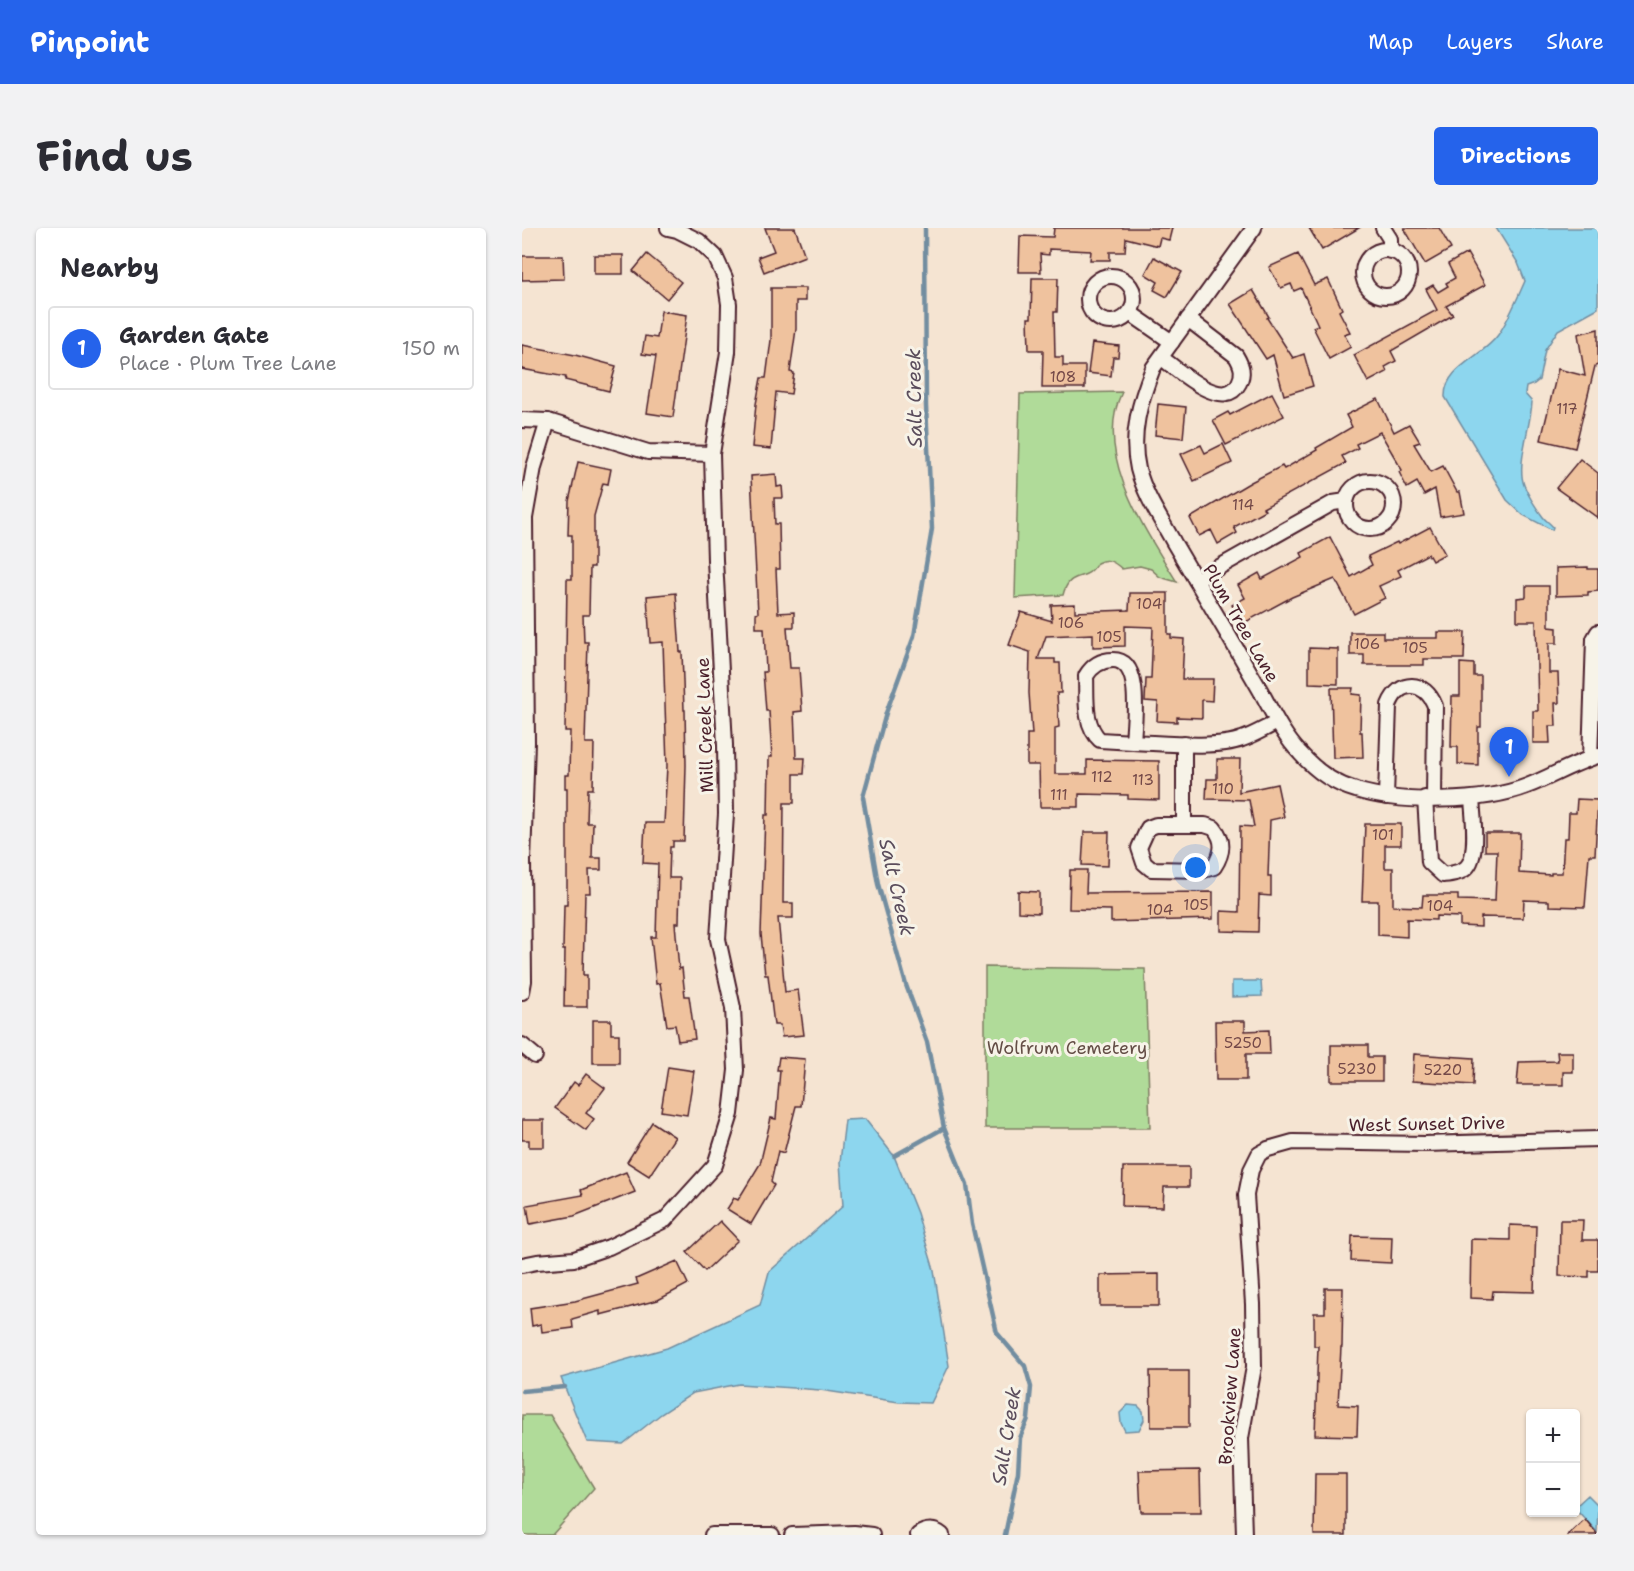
<!DOCTYPE html>
<meta charset="utf-8">
<style>
:root{--surface:#fff;--page:#f2f2f3;--text:#2b2b33;--muted:#7c7c81;--line:#e1e1e2;--accent:#2563eb}
body{margin:0;font-family:"Shantell Sans",sans-serif;background:var(--page);color:var(--text)}
.controls{position:absolute;right:18px;bottom:18px;display:grid;overflow:hidden;border-radius:6px;box-shadow:0 2px 4px #0004}
.controls button{width:54px;height:54px;display:grid;place-items:center;padding:0;border:0;border-bottom:2px solid var(--line);background:var(--surface);color:var(--text);font:30px sans-serif}
.you{position:absolute;left:674px;top:640px;width:21px;height:21px;margin:-15px;border:4px solid #fff;border-radius:50%;background:#1a73e8;box-shadow:0 0 0 9px #1a73e833}
.badge{display:grid;place-items:center;width:39px;height:39px;border-radius:50%;background:var(--accent);color:#fff;font-size:20px;font-weight:700}
.pin{position:absolute;translate:-50% -50px;filter:drop-shadow(0 2px 3px #0008)}
.pin::after{content:'';position:absolute;top:32px;width:21px;height:18px;background:inherit;clip-path:polygon(0 0,100% 0,50% 100%)}
.list{margin:0;padding:0;list-style:none}
h2{display:flex;justify-content:space-between;align-items:center;height:78px;margin:0;padding:0 24px;font-size:26px}
h2 small{font-size:20px;font-weight:400;color:var(--muted)}
.list li{display:grid;grid-template-columns:39px 1fr auto;gap:18px;align-items:center;box-sizing:border-box;height:84px;margin:0 12px 12px;padding:0 12px;border:2px solid var(--line);border-radius:6px}
.list b{display:block;font-size:22px;white-space:nowrap}
.list p{margin:0;font-size:20px;white-space:nowrap;color:var(--muted)}
.list em{font-size:20px;font-style:normal;color:var(--muted)}
.map{position:relative;flex:none;width:1076px;height:1307px;overflow:hidden;border-radius:6px}
header{display:flex;align-items:center;gap:36px;box-sizing:border-box;height:84px;padding:0 30px;background:var(--accent);color:#fff}
header strong{font-size:28px}
nav{display:flex;gap:33px;margin-inline-start:auto;font-size:21px}
.intro{display:flex;align-items:center;justify-content:space-between;box-sizing:border-box;height:144px;padding:0 36px}
h1{margin:0;font-size:42px}
.button{padding:15px 27px;border-radius:6px;background:var(--accent);color:#fff;font-size:21px;font-weight:700}
main{display:flex;gap:36px;padding:0 36px}
aside{flex:1;background:var(--surface);border-radius:6px;box-shadow:0 2px 4px #0004}
.map>svg:first-child{display:block}
.green{fill:#b0db99;stroke:#7d7d62;stroke-width:1.5}
.water{fill:#8dd6ee;stroke:#728da0;stroke-width:1.5}
.lines{fill:none;stroke-linecap:round;stroke-linejoin:round}
.stream{stroke:#728da0;stroke-width:4.5}
.building{fill:#efc29e;stroke:#4a1f2b;stroke-width:1.5}
.street-casing{stroke:#4a1f2b;stroke-width:18}
.street{stroke:#f7f3e8;stroke-width:14}
.labels{text-anchor:middle;stroke-width:6;stroke-linejoin:round;paint-order:stroke}
.number-label{font-size:15px;fill:#734848}
.street-label{font-size:18px;fill:#4a1f2b;stroke:#f7f3e8}
.park-label{font-size:18px;fill:#644e46;stroke:#f7f3e8}
.water-label{font-size:20px;font-style:italic;fill:#5b4d5c;stroke:#f7f3e8}
</style>
<header>
<strong>Pinpoint</strong>
<nav><a>Map</a><a>Layers</a><a>Share</a></nav>
</header>
<div class="intro"><h1>Find us</h1><a class="button">Directions</a></div>
<main>
<aside>
<h2>Nearby<small></small></h2>
<ul class="list">
<li><span class="badge">1</span><div><b>Garden Gate</b><p>Place · Plum Tree Lane</p></div><em>150 m</em></li>
</ul>
</aside>
<div class="map">
<svg width="1076" height="1307" viewBox="0 0 1076 1307">
<rect width="100%" height="100%" fill="#f5e4d2"/>
<filter id="ink" filterUnits="userSpaceOnUse"><feTurbulence type="fractalNoise" baseFrequency=".0167" numOctaves="2"/><feDisplacementMap in="SourceGraphic" scale="12" xChannelSelector="R" yChannelSelector="G"/><feConvolveMatrix kernelMatrix="1 2 1 2 8 2 1 2 1" color-interpolation-filters="sRGB"/></filter>
<g filter="url(#ink)">
<!-- green -->
<g class="green">
<path d="M600,164C570,226 624,303 655,354L638,349L629,341L618,338L600,341C591,333 586,330 575,335C564,356 548,340 541,367L493,370L498,166Z"/>
<path d="M463,739L623,741L628,900H463Z"/>
<path d="M0,1187H28L72,1260L30,1307H0Z"/>
</g>
<!-- water -->
<g class="water">
<path d="M974,0H1076V80L1036,102L1023,122L1017,152L1012,156L1004,159L1003,166L1010,174C1009,197 994,237 1002,257C1006,267 1015,281 1021,289C1024,293 1028,295 1031,299L1030,302L1001,287L985,272L923,169C922,139 961,129 976,107C987,91 995,71 1003,53L996,35Z"/>
<path d="M710,753H739L740,768L710,769Z"/>
<path d="M343,891L372,928L395,985L412,1042L427,1138L409,1175L377,1174L298,1162L217,1156L171,1165L139,1186L101,1216L65,1214L39,1150L145,1120L238,1077L247,1044L321,978L318,934L323,892Z"/>
<path d="M606,1177L616,1178L621,1183L622,1192L617,1202L603,1203L599,1195L598,1185Z"/>
<path d="M1066,1267L1076,1277L1075,1304L1054,1281V1278Z"/>
</g>
<g class="lines">
<!-- stream -->
<g class="stream">
<path d="M403,0L404,178L410,301L392,408L364,485L341,569L356,656L384,757L405,814L422,900L445,957L450,996L475,1105L503,1138L509,1159L506,1191L498,1210L496,1244L483,1307"/>
<path d="M372,928L422,900"/>
<path d="M0,1163L43,1159"/>
</g>
</g>
<!-- building -->
<g class="building">
<path d="M243,0H273L283,28L242,44L236,29L252,23Z"/>
<path d="M532,0H650L647,12L638,10L636,18L604,10L603,24H588V32H568L569,23L527,21V27L518,26L519,44H497L498,8L531,9Z"/>
<path d="M787,0H837L800,22Z"/>
<path d="M882,0H917L929,21L903,36Z"/>
<path d="M945,25L963,57L924,78L931,87L869,123L874,133L863,139L865,144L846,154L832,127L915,82L904,61L911,57L916,64L926,58L924,55L933,50L926,36Z"/>
<path d="M125,26L159,54L145,71L111,43Z"/>
<path d="M776,26L792,57L806,51L820,81L817,83L828,104L822,106L829,119L807,131L791,99L796,97L779,60L772,63L769,56L759,60L747,39Z"/>
<rect x="72" y="27" width="29" height="19"/>
<path d="M0,28H41L42,51L0,52Z"/>
<path d="M632,29L660,44L645,69L632,62L636,54L623,46Z"/>
<path d="M510,50H536L535,84H532L533,129H541V138H563V160H520L521,122H507L506,90H509Z"/>
<path d="M249,60H283V73H274V101L268,144L272,145L269,166L254,164L249,221L230,219L234,176L239,150H244L249,112Z"/>
<path d="M731,62L747,89L745,90L771,130L782,126L791,158L762,167L751,127L744,131L708,76Z"/>
<path d="M139,83L165,87L151,189L125,185L134,128L120,126L123,108L135,110Z"/>
<path d="M1076,101V137L1073,138L1053,220L1019,212L1036,141L1063,148L1056,106Z"/>
<path d="M570,115L597,118L596,129H591L589,148L566,145Z"/>
<path d="M0,117L53,127L94,138L87,163L43,152L44,149L0,141Z"/>
<path d="M750,165L762,188L704,217L691,192L706,184L708,187Z"/>
<path d="M856,171L872,204L887,196L898,214L892,216L909,244L921,238L935,264H938L942,285L918,289L913,261L902,267L895,254L885,260L877,244L880,242L858,204L834,216L836,220L820,228L824,235L741,280L743,282L712,299L715,305L696,316L689,302L677,308L668,290L729,254L760,238L762,241L795,222L794,220L830,199L824,187Z"/>
<path d="M636,176L664,179L661,210L633,207Z"/>
<path d="M701,216L710,235L672,253L659,226L679,217L683,225Z"/>
<path d="M1058,231L1076,245V290L1034,260Z"/>
<path d="M56,234L89,241L86,256L81,255L72,288V339H68L67,387H61L62,414H66L63,515H72L71,561H66L65,595H71L70,630H79V642H67L68,665H63L61,747H65V779H42L43,722H41L42,677H45V560H43V547H47L48,503H43L45,351H50V307H46L47,273Z"/>
<path d="M254,246L255,259L260,258L261,270H252L253,296H257L258,341H254L256,385L272,384V399H265L268,440H277L280,483L272,484L274,530H283L282,546H272V575H262L261,675H271V690H256L263,764L276,762L282,807L260,809L258,797H252L246,747H243L239,706L243,587H246L247,529H250L247,483H244L241,444H244L242,400H234V386L236,385L229,248Z"/>
<path d="M908,299L923,326L910,333L906,326L876,342L879,348L857,358L863,370L832,386L813,351L770,369L720,396L710,377L723,370L716,357L737,345L740,351L781,329L779,325L808,309L829,349L850,337L846,328L875,314L876,316Z"/>
<path d="M1066,339V341H1076V363L1066,364V367L1034,368V340Z"/>
<path d="M1004,358H1027V399L1035,400V415H1027V445H1036L1037,475H1033L1034,498H1027L1028,515H1011V483H1016L1014,393H995V370L1004,369Z"/>
<path d="M154,365L158,424H160L162,482H163L164,537L162,613H151V619H148L147,650H158L157,695H153L157,741L160,740L163,768H167L173,811L156,813L153,797L145,798L138,755L134,756L129,709H134L136,636L121,635L123,595H142L145,538L141,414L128,415L125,368Z"/>
<path d="M608,365H646V406H649V410L662,411L660,451H691L690,473L680,472V490L655,489V494L635,493L636,474L623,473L624,451H629L631,399L603,398V418L571,419V406L524,408L516,431H533V435H538L539,465H535L537,499L533,500V546H565V532L637,533V572L606,571V567L557,566V579H518L517,537H505V506H510L507,465L508,424L487,417L499,384L530,393L529,377L553,376V384L607,382Z"/>
<path d="M828,404H861V410H916V404H943L942,431H902V437H842V427H828Z"/>
<path d="M787,420L816,421V456L787,455Z"/>
<path d="M938,435L952,436V448H959V499H956V537L936,536V519H929L930,468H938Z"/>
<path d="M809,460H831L830,466L839,467L838,504H840L841,529L811,530Z"/>
<path d="M695,531H718L717,564L755,556L762,589L748,592L746,648H749V668L737,667L736,704L699,703V683L717,684L718,598L732,599L727,572L684,571L685,551H695Z"/>
<path d="M1055,571L1076,572L1073,627H1067L1063,679L1027,678V673L1002,672L1001,690L959,689V699L938,698V689L914,688V692L885,691V709L856,707V673H840L843,596H879V617H863V640H871V678L900,679L901,667H936V672L973,673L975,623H963V605H998L997,645L1029,647V645H1040L1042,610H1046L1047,585H1054Z"/>
<path d="M562,604H587L586,638L560,637Z"/>
<path d="M548,642H565L564,665L691,664V691L589,694V682L547,681Z"/>
<path d="M496,663L517,664V685L496,684Z"/>
<path d="M71,792H89V806H97V835H71Z"/>
<path d="M693,793H723V803L747,802L748,826H724V852H694Z"/>
<path d="M809,817H846V829H860V853H809Z"/>
<path d="M1035,824H1051V844H1041V857H995L997,834L1036,833Z"/>
<path d="M892,826L952,830L951,857L890,853Z"/>
<path d="M257,829L283,831L279,878H274L262,925L256,923L249,954L252,957L229,996L205,981L212,970L216,972L238,936L249,890L254,891L258,842H255Z"/>
<path d="M146,839L172,843L165,887L139,883Z"/>
<path d="M64,846L83,860L64,885L72,891L64,902L33,880L52,854L56,857Z"/>
<path d="M0,892H22V919H7V912H0Z"/>
<path d="M130,894L153,909L127,948L105,934Z"/>
<path d="M601,939H667V959H642L641,979L600,978Z"/>
<path d="M104,944L113,964L52,988L8,996L5,977L61,967L59,962Z"/>
<path d="M1038,992H1061L1060,1012H1076V1043H1067V1049L1037,1048Z"/>
<path d="M198,993L216,1012L183,1043L165,1024Z"/>
<path d="M988,997L1014,998L1012,1064L971,1063L970,1071L948,1070L949,1011L988,1012Z"/>
<path d="M830,1008L870,1009L869,1035L829,1033Z"/>
<path d="M155,1033L166,1056L136,1072L78,1087V1083L50,1091L51,1100L20,1104L19,1096L10,1098L8,1080L53,1073L116,1056L114,1051Z"/>
<path d="M637,1046V1078H578V1047Z"/>
<path d="M803,1060H821L820,1119H819L816,1177L836,1178L835,1208L793,1207L796,1118H792V1085H803Z"/>
<path d="M628,1143H667V1199H629Z"/>
<path d="M678,1242L679,1284H619L617,1243Z"/>
<path d="M793,1246H824V1307H792Z"/>
<path d="M1063,1291L1076,1307H1046Z"/>
</g>
<g class="lines">
<defs>
<g id="street">
<path d="M732,0L631,140C618,173 608,206 616,241C623,268 639,291 652,315C672,349 692,383 712,417C720,431 729,446 737,460C750,483 760,506 778,525C793,542 813,556 834,562C878,576 962,575 1005,558C1029,549 1051,535 1076,528"/>
<path d="M861,0L868,11V23"/>
<circle cx="864" cy="45" r="23"/>
<circle cx="589" cy="71" r="23"/>
<path d="M608,85L650,114"/>
<path d="M640,130C656,142 702,185 717,155C722,145 720,138 714,128L666,91"/>
<path d="M0,192L26,193L126,224L190,226"/>
<circle cx="848" cy="277" r="24"/>
<path d="M674,352L811,275L824,273"/>
<path d="M611,514L578,512C561,496 565,469 564,448C570,438 579,432 591,432C621,432 612,493 611,514C640,515 694,521 720,511C732,507 743,500 754,495"/>
<path d="M662,516V597"/>
<path d="M1068,530L1072,411L1076,404"/>
<path d="M864,569L867,477C877,451 903,452 913,478L912,571"/>
<path d="M903,570L907,634L921,647C929,646 938,645 944,640C957,628 951,588 950,571"/>
<path d="M634,597H683L692,600C703,613 701,625 692,639L682,642L629,641L622,635L617,620L626,600Z"/>
<path d="M0,764L2,753L1,633L5,514L3,290L12,239L26,193"/>
<path d="M0,817L13,828"/>
<path d="M0,1037L15,1034L52,1031L87,1019L143,992L193,937L209,886L214,842L211,780L196,711L204,586L203,517L193,332L190,226L206,124L207,76L203,50L193,28L177,13L155,2L146,0"/>
<path d="M190,1307H250"/>
<path d="M270,1307L332,1305L350,1307"/>
<path d="M396,1307C404,1301 413,1301 420,1307"/>
<path d="M722,1307L719,1210L732,1139L731,1076L724,967L729,942L737,926L746,921L771,914L903,916L1076,911"/>
</g>
</defs>
<!-- street casing -->
<use href="#street" class="street-casing"/>
<!-- street -->
<use href="#street" class="street"/>
</g>
</g>
<g class="labels">
<!-- number labels -->
<g class="number-label">
<text x="541" y="154">108</text>
<text x="1045" y="186">117</text>
<text x="721" y="282">114</text>
<text x="627" y="381">104</text>
<text x="549" y="400">106</text>
<text x="587" y="414">105</text>
<text x="845" y="421">106</text>
<text x="893" y="425">105</text>
<text x="580" y="554">112</text>
<text x="621" y="557">113</text>
<text x="701" y="566">110</text>
<text x="537" y="572">111</text>
<text x="861" y="612">101</text>
<text x="674" y="682">105</text>
<text x="918" y="683">104</text>
<text x="638" y="687">104</text>
<text x="721" y="820">5250</text>
<text x="835" y="846">5230</text>
<text x="921" y="847">5220</text>
</g>
<!-- street labels -->
<g class="street-label">
<text transform="translate(719 395) rotate(60)" y="6">Plum Tree Lane</text>
<text transform="translate(183 497) rotate(-92)" y="6">Mill Creek Lane</text>
<text transform="translate(905 896) rotate(-1)" y="6">West Sunset Drive</text>
<text transform="translate(708 1168) rotate(-86)" y="6">Brookview Lane</text>
</g>
<!-- park labels -->
<g class="park-label">
<text x="545" y="826">Wolfrum Cemetery</text>
</g>
<!-- water labels -->
<g class="water-label">
<text transform="translate(392 170) rotate(-91)" y="7">Salt Creek</text>
<text transform="translate(375 659) rotate(77)" y="7">Salt Creek</text>
<text transform="translate(484 1208) rotate(-81)" y="7">Salt Creek</text>
</g>
</g>
</svg>
<div class="controls">
<button>+</button>
<button>−</button>
</div>
<div class="you"></div>
<div class="pin badge" style="left:987px;top:549px">1</div>
</div>
</main>
